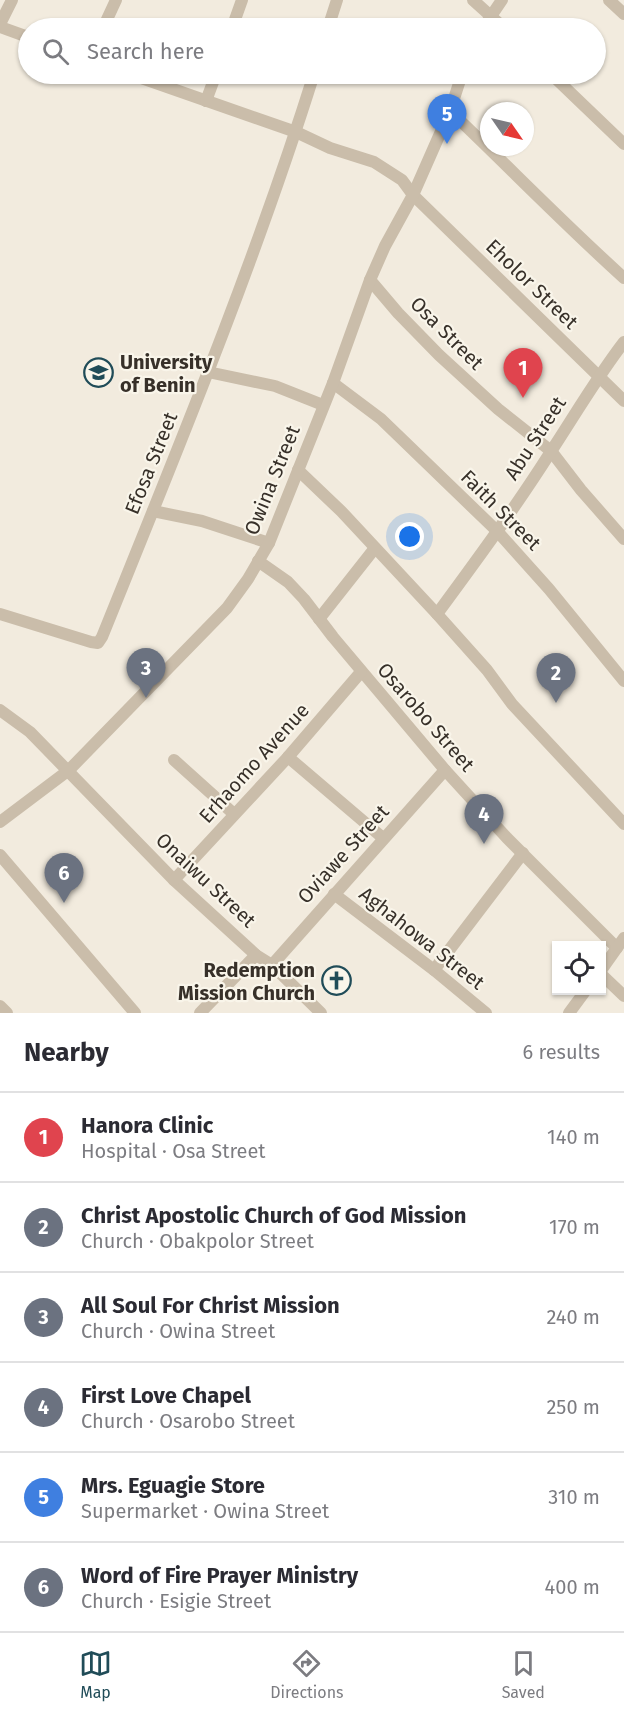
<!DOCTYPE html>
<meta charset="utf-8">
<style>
:root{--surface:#fff;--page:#f7f7f7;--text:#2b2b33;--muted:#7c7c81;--line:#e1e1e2;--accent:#204c58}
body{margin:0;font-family:"Fira Sans",sans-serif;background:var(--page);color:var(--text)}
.controls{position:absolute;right:18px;bottom:18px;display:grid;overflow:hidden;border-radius:0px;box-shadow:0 2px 4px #0004}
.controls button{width:54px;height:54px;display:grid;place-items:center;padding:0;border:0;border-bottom:2px solid var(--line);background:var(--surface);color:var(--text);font:30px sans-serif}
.compass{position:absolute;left:480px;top:102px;width:54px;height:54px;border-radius:50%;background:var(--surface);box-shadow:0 2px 4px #0004;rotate:124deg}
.you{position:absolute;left:410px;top:537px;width:21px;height:21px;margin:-15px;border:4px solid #fff;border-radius:50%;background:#1a73e8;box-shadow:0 0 0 9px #1a73e833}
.badge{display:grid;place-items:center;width:39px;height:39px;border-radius:50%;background:var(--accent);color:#fff;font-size:20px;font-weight:700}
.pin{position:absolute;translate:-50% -50px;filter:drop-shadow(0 2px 3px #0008)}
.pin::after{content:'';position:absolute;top:32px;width:21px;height:18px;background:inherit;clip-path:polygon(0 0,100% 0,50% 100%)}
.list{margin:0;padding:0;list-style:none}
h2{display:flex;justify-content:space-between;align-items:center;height:78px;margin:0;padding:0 24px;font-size:26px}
h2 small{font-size:20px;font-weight:400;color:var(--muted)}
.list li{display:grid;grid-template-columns:39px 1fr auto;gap:18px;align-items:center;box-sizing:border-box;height:90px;padding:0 24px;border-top:2px solid var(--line)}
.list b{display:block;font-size:22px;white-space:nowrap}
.list p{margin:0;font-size:20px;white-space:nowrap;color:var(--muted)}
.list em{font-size:20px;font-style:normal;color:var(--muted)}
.icon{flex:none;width:33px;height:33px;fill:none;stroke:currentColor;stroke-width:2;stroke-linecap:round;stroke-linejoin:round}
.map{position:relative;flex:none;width:624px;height:1013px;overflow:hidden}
.search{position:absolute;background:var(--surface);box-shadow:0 2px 4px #0004;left:18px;right:18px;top:18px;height:66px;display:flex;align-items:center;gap:15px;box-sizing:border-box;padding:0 21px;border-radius:33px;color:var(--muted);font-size:22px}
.sheet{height:618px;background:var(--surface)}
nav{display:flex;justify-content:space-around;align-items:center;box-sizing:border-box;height:84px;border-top:2px solid var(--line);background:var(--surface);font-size:16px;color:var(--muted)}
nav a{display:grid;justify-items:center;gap:3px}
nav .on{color:var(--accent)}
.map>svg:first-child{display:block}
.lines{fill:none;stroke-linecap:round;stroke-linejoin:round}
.minor{stroke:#cabdaa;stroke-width:12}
.labels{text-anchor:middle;stroke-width:4.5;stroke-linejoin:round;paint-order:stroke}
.street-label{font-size:20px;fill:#373029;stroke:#f9f5ea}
.poi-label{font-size:20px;font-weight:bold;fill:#373029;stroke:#f9f5ea;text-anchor:start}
</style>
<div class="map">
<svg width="624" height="1013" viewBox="0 0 624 1013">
<rect width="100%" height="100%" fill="#f2ebde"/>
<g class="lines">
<!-- minor -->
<g class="minor">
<path d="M473,0L504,28"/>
<path d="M609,0L624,14"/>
<path d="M0,24L12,0"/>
<path d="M0,27L28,37"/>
<path d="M103,28L116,0"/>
<path d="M232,28L242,0"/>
<path d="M328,28L337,0"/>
<path d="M483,28L502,0"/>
<path d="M130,74L296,132L330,148L374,162L402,180L413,195L624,401"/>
<path d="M551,74L624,144"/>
<path d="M206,101L216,74"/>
<path d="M450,111C508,166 564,224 624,278"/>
<path d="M370,280L398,313L439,355L498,409L551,451L581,490L624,539"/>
<path d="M208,372L275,386L323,405"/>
<path d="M333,383L381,419L498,532L549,589L624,681"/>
<path d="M298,470L341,511L437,614L487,670L512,704L624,824"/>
<path d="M153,511L202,521L269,543"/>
<path d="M258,561L288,582L304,599L333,637L445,770L507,838L617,948"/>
<path d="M0,614L91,642L98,643L102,637C177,451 254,265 314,74"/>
<path d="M437,614C476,561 515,508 550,453C575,415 597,377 624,342"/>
<path d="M319,619L375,548"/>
<path d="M0,710L30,732L174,880L256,955L272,965L321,1013"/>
<path d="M288,757L383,838"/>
<path d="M174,760L234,814"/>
<path d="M0,822L69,770L227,608L248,579L269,543L333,383L370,280L385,246L413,195L450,111L462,74"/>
<path d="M0,855L135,1013"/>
<path d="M174,880L288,757L361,672"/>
<path d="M334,894L434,970L486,1013"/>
<path d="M272,965L445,770"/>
<path d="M602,969L624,938"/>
<path d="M434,970L523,853"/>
<path d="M602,975L624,996"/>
<path d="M0,1006L7,1013"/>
<path d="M200,1013L256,955"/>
<path d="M569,1013L586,990"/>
</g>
</g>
<!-- icons -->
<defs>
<symbol id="university-ring" viewBox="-11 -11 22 22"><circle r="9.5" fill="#f9f5ea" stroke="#204c58" stroke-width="1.5"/><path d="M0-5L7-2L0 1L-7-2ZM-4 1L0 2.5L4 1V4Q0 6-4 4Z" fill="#204c58"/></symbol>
<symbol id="church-ring" viewBox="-11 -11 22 22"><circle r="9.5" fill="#f9f5ea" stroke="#204c58" stroke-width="1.5"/><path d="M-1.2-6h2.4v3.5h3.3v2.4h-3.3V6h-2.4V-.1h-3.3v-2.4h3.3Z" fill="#204c58"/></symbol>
</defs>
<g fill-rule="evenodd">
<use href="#university-ring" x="82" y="356" width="33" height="33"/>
<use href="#church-ring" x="320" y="964" width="33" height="33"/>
</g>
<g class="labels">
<!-- street labels -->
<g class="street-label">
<text transform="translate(532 284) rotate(44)" y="7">Eholor Street</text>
<text transform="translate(447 333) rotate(45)" y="7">Osa Street</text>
<text transform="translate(535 438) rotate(-57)" y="7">Abu Street</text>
<text transform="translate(151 463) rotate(-68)" y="7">Efosa Street</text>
<text transform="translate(272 480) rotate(-68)" y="7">Owina Street</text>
<text transform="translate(501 510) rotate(45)" y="7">Faith Street</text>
<text transform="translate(426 717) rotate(49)" y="7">Osarobo Street</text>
<text transform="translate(254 763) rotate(-48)" y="7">Erhaomo Avenue</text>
<text transform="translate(343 854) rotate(-48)" y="7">Oviawe Street</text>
<text transform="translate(206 880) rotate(43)" y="7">Onaiwu Street</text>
<text transform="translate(422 938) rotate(38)" y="7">Aghahowa Street</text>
</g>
<!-- poi labels -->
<g class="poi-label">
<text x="120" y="369">University<tspan x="120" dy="23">of Benin</tspan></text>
<text x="315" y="977" text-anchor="end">Redemption<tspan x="315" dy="23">Mission Church</tspan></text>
</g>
</g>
</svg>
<div class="controls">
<button><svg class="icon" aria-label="locate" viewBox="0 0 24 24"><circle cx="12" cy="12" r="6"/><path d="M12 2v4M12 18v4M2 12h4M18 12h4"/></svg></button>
</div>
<svg class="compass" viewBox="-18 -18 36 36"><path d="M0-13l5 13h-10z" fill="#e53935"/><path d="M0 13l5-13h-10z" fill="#7c7c81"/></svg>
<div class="you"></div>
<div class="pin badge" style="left:523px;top:398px;background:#e0444e">1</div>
<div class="pin badge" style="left:556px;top:703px;background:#6b7280">2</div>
<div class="pin badge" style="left:146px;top:698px;background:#6b7280">3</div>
<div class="pin badge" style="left:484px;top:844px;background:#6b7280">4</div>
<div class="pin badge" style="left:447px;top:144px;background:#3f7fe0">5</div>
<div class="pin badge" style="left:64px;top:903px;background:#6b7280">6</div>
<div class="search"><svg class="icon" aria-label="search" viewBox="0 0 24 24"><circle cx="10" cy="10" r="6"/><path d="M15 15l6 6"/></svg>Search here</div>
</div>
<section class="sheet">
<h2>Nearby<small>6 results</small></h2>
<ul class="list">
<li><span class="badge" style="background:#e0444e">1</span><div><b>Hanora Clinic</b><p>Hospital · Osa Street</p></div><em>140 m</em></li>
<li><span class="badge" style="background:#6b7280">2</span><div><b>Christ Apostolic Church of God Mission</b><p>Church · Obakpolor Street</p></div><em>170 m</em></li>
<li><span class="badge" style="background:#6b7280">3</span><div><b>All Soul For Christ Mission</b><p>Church · Owina Street</p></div><em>240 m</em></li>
<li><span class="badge" style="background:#6b7280">4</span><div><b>First Love Chapel</b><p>Church · Osarobo Street</p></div><em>250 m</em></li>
<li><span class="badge" style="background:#3f7fe0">5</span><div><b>Mrs. Eguagie Store</b><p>Supermarket · Owina Street</p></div><em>310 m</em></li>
<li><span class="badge" style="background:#6b7280">6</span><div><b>Word of Fire Prayer Ministry</b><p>Church · Esigie Street</p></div><em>400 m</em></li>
</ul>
</section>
<nav>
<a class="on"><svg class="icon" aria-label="map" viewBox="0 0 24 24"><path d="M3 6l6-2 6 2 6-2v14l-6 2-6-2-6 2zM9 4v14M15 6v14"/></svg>Map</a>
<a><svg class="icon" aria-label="directions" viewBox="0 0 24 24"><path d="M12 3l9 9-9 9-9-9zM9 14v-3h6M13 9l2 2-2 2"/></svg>Directions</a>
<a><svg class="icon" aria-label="saved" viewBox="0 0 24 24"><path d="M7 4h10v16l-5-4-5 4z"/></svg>Saved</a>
</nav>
